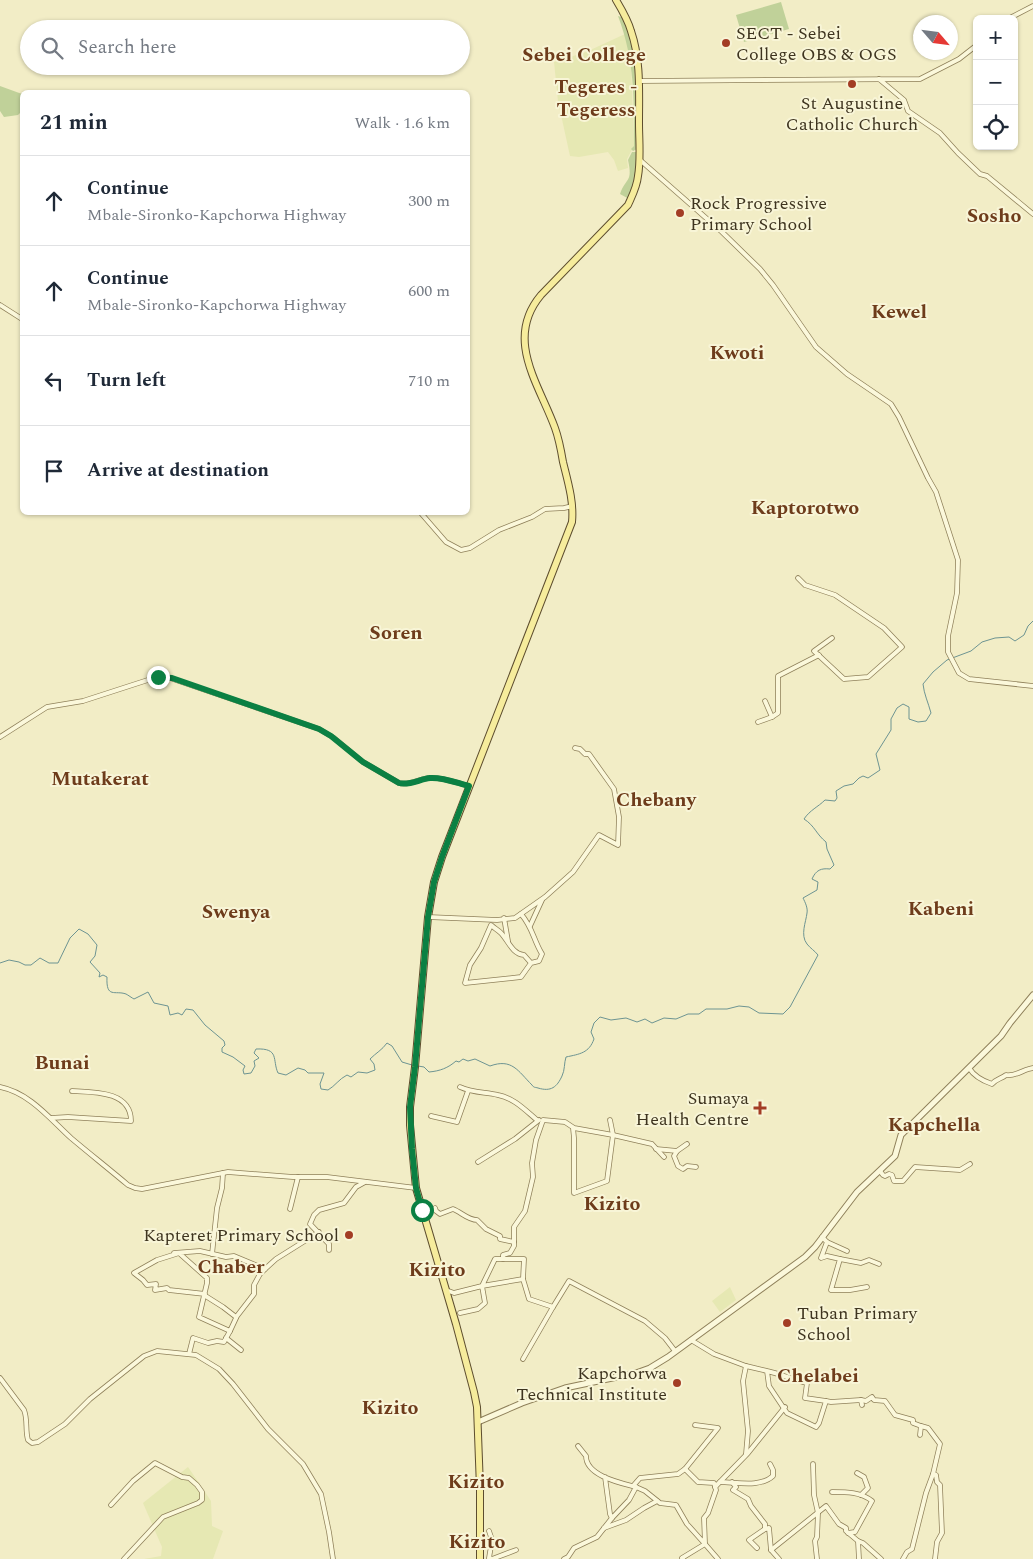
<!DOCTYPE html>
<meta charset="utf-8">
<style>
:root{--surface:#fff;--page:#f6f6f7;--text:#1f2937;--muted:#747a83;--line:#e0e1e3}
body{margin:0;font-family:Spectral,serif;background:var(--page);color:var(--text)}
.controls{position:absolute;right:15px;top:15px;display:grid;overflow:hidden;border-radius:8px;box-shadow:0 1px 4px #0004}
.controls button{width:45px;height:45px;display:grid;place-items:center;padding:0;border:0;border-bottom:1px solid var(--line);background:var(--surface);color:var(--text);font:25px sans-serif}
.compass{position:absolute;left:913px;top:15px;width:45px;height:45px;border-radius:50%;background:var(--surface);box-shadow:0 1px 4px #0004;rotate:118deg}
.stop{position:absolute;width:15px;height:15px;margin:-11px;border:4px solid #0b8043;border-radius:50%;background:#fff}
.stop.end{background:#0b8043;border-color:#fff;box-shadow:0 1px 5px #0008}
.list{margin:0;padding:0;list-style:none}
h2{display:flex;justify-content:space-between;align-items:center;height:65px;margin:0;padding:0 20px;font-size:21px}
h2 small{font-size:16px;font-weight:400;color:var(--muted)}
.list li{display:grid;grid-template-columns:32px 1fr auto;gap:15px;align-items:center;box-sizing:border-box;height:90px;padding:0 20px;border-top:1px solid var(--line)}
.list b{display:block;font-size:19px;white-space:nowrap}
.list p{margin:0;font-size:16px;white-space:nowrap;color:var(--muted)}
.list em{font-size:16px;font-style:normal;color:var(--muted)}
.icon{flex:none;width:28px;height:28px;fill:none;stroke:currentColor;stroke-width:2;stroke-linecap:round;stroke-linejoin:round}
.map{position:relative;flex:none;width:1033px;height:1559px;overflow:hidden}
.search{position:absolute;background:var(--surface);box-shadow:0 1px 4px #0004;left:20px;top:20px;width:450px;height:55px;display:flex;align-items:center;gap:12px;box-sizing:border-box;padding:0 18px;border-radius:28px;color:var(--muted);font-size:19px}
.panel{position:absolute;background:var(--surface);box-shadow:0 1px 4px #0004;left:20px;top:90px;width:450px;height:425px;border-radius:8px}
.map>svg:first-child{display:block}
.farmland{fill:#e6e8b3}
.green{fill:#c0d199}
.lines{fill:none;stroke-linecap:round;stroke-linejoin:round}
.stream{stroke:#6d9492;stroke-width:1}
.minor-casing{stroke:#8f805a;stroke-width:5.5}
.tertiary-casing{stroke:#8f805a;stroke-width:7}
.primary-casing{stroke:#5d4d2e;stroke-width:8}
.minor{stroke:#fbf8db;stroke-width:4}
.tertiary{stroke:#fbf8db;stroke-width:5}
.primary{stroke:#f6ec9c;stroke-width:6}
.route{stroke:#0b8043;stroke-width:6}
.poi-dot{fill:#a33d25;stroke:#f8f5d7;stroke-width:2}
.labels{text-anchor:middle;stroke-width:4;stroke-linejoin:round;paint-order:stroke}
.poi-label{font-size:18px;fill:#3e341f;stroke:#f8f5d7;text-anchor:start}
.quarter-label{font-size:20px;font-weight:bold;fill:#6e3c1b;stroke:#f8f5d7}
</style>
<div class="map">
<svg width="1033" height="1559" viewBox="0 0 1033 1559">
<rect width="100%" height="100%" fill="#f2edc6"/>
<!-- farmland -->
<g class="farmland">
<path d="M625,34L631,60L634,146L627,159L628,168L618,171L614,160L608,152L579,157L570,156L558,101L554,62L586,52Z"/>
<path d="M730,1287L736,1300L720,1312L712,1301Z"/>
<path d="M188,1467L211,1501L212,1526L223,1531L213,1559H144L161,1556L162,1547L143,1503Z"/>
</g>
<!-- green -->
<g class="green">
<path d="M781,2L789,29L744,42L736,15Z"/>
<path d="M618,16L624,18L634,50L637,149L633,151L631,149L634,146C634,99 635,61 618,16Z"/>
<path d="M0,86L22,94V111L18,115L4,117L0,111Z"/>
<path d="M632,152H637L636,178L629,199L620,194C626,177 633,183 628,160Z"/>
</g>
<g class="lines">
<!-- stream -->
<g class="stream">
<path d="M0,963L9,960L19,962L25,965H31L40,958L49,963H58L70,938L79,929L88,934L97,945L95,956L90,962L100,973L99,977L103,975L107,977C106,999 115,990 126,994C128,995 132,998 134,999L148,992L154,1003L168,1006L170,1015L178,1013L182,1015L186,1009L193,1010L205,1025L224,1041L225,1045L222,1048V1052L233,1057L245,1066L243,1070L244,1074L251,1073L255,1066L254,1061L259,1058L254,1053L256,1049C280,1048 272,1060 278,1073L286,1075L298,1068L305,1070L308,1073H324L320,1084L321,1089L328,1090C335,1086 339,1079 347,1075L351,1077L358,1072L367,1073L375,1070L374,1064L370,1059C376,1053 382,1050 387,1043L392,1046L402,1062L412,1065"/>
<path d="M418,1066L424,1067L429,1072C440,1071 448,1068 456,1061L459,1062L463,1059L468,1061L475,1059L490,1066C512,1058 518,1071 532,1085C534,1088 535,1087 538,1088C551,1092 557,1087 562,1076C565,1070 564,1063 566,1057C580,1054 589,1053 594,1039L591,1032L594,1023L600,1017L611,1020L626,1018L637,1022L645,1019L652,1023L664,1018L676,1019L688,1014H699L706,1009H727L739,1006L749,1007L759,1013L783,1014L790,1007L818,955C815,951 810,948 807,944C800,935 806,922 807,913C808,908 805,902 803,898L817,890L818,882L812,879C816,870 821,868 830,869L834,865L827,849L826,842C816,834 815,826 804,819C810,810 818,807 825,800L835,801L837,798L836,791L844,786L853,784L859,778L863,776L868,778L880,770L876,754L891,730V719L897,708L903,704L909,707V719L918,722L926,721L931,713C928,702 924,694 923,684L933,672L947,660L971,651L982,642L995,638L1009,637L1015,641L1024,635L1028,626L1033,621"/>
</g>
<defs>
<g id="minor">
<path d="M1008,19L1033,6"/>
<path d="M879,79L904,100L908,111L940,133L958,153L980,174L987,176L1033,214"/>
<path d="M639,81L920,79L959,59L977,45"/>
<path d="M640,160L722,232L760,269L773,285L816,347L847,374L891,404L899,417L928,478L936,492L958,560L957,593L948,636V652L959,673L969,679L1033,686"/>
<path d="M0,305L22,319"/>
<path d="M420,512L446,542L461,550L470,548L499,530L532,517L545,509L564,508L573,506"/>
<path d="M798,578L805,585L835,595L884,628L902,647L868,677L844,679L814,651L832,638"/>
<path d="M765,701L772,717L778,713V676L819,655"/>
<path d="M758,722L772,717"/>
<path d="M0,737L47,707L83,701L154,678L167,677L319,729L334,738L363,762L399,783C409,786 420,778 430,778C443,777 457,783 469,786"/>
<path d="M521,914C533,928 533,939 542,954L539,961L531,963L521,977L465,983L470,965L481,948L491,925C494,928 498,930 501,933C508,940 512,954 524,955L531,963"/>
<path d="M428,917L497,920L515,918L545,897L573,872L599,835L618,845L619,817L614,789L589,754H585L580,749L575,748"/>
<path d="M504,918L508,941"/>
<path d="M530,926L542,900"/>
<path d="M969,1068C974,1076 983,1081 992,1084C996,1079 1001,1079 1006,1075C1015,1077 1024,1069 1033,1068"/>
<path d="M0,1087C30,1093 50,1119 71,1138C90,1154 109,1169 128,1185L135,1188L142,1189L228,1172L293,1177H327L416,1188"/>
<path d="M460,1087C473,1093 485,1092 498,1095C514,1098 525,1110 537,1120"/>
<path d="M431,1116L457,1122L468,1091"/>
<path d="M51,1118L68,1117L131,1121C131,1091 94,1092 72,1091"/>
<path d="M573,1128L574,1138V1193L607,1181L613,1135L610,1120"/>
<path d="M656,1149L677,1151L687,1144"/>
<path d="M677,1151L674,1156L678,1166L683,1169L687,1166L696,1167"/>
<path d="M478,1162L515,1139L539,1120"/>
<path d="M880,1171L883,1175L885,1176L889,1174L892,1175L894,1181H903L915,1167L960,1170L970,1164"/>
<path d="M435,1208L436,1211L440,1214L453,1209C461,1212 468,1220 477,1220L486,1229L500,1236V1239L514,1242"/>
<path d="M290,1209L298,1177"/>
<path d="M822,1237L827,1242L821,1258L827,1256L840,1259L831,1290H850L867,1287"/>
<path d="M827,1242L847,1251"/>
<path d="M329,1250V1244L310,1224L314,1215L319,1210L344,1203L356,1187L365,1182"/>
<path d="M174,1253L200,1251L226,1257L234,1256L265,1269L260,1274L254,1285V1294L237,1316L230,1331L199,1317L207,1283V1278L179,1253L157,1260L134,1273L143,1280L147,1285L156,1284L155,1290L167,1288L169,1290L205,1294"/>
<path d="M212,1254L217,1208L222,1188L223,1173"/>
<path d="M503,1259V1255L510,1253L514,1246V1227L525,1211L533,1177L532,1163L536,1140L543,1120L565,1122L574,1128L613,1135L652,1144L664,1157"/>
<path d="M840,1259L861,1263L869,1260L879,1264"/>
<path d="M265,1269L276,1259L319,1232"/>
<path d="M446,1290L454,1293L482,1286L495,1259H524L523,1279L482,1286L485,1303L478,1309L460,1313"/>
<path d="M204,1295L223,1307L236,1317"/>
<path d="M553,1307L569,1281L645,1321L665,1338L675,1351"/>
<path d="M226,1338L241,1350"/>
<path d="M691,1340L714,1354L746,1366"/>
<path d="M189,1354L193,1338L208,1343L217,1341L224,1342L230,1331"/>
<path d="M523,1359L553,1307L529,1299L523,1279"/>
<path d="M0,1378L24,1410C28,1420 25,1430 28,1440L32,1443L38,1442L65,1424L90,1399L144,1356L157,1351L196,1355L219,1369L233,1384L268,1429L303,1464L321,1494L329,1532L333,1559"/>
<path d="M861,1400L866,1401L872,1397L874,1400L885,1401L895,1415L913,1420V1423L921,1426L920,1435"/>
<path d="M826,1401L831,1402L861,1400L862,1405"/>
<path d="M921,1426L928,1428L940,1444L933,1474"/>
<path d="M578,1446L586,1456C586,1476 621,1483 636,1487L629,1500L612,1518L610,1514L605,1477"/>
<path d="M746,1454L748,1431L743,1381L746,1366L767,1371L769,1386L787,1413L816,1427L819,1423L826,1401L805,1398L807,1383C793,1380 781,1374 767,1371"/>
<path d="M813,1464L814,1495L818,1513L817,1537L815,1541L817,1559"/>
<path d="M685,1469L718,1428L695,1425"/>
<path d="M857,1473L864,1477L868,1488L861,1495"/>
<path d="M720,1482C736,1482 760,1488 773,1476V1470L770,1464"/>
<path d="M732,1482L736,1487L733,1490L748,1499L751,1506L765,1524V1529"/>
<path d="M633,1486L640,1478L678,1474L685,1469L698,1482L714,1483L716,1490L708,1513L704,1518L705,1544L687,1524L676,1505L660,1503L645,1491L636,1487"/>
<path d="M715,1487L748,1453L785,1407"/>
<path d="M832,1492C847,1492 861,1492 872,1501L855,1532L848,1533"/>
<path d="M111,1505L133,1481L155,1463L182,1477L189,1478L197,1485L202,1492V1500L198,1503L163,1517L124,1559"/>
<path d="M604,1528L626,1520L644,1508L657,1501"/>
<path d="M489,1531L492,1540L489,1558L492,1559L516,1550"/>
<path d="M858,1541L863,1543L881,1559"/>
<path d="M757,1548L749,1540L765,1529L769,1528L771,1550L779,1559"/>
<path d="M771,1550L826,1506L839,1524L846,1528V1531L858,1541L859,1559"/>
<path d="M564,1559L568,1557L574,1548L597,1537L612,1518"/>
<path d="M683,1559L682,1558L705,1544L718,1559"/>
<path d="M903,1559L907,1552L912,1549L926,1493L933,1474L936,1475L937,1482L940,1485L942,1533L937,1542L935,1559"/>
</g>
<path id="tertiary" d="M478,1422L522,1403L565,1388L636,1373L650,1368L668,1357L805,1257L815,1247L857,1192L895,1156L901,1135L906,1130L1001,1036L1010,1023L1033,995"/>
<path id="primary" d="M480,1559V1488L477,1407L474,1392L456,1324L416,1188L410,1125V1107L415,1067L428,917L434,882L442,857L572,522C574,502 568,482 563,462C561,450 559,439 555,428C539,384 504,339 541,295L628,205C632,196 637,187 638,176C641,159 639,140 639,123C639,92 641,60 631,31C628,20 622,10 616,0"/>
</defs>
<!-- minor casing -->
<use href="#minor" class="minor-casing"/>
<!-- tertiary casing -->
<use href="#tertiary" class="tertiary-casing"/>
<!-- primary casing -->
<use href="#primary" class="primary-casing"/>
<!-- minor -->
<use href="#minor" class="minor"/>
<!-- tertiary -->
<use href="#tertiary" class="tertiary"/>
<!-- primary -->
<use href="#primary" class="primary"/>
</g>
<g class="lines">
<!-- route -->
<path class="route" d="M158,677L172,678L319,729L331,736L363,762L399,783C409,786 420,779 430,778C443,777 457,783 469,786L442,857L434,882L428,917L415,1067L410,1107L412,1149L416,1188L422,1210"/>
</g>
<!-- markers -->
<g class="poi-dot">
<circle cx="726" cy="43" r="5"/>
<circle cx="852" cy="84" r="5"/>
<circle cx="680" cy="213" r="5"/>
<path d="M757.5 1100.5h5v5h5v5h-5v5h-5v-5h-5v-5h5z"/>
<circle cx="349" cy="1235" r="5"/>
<circle cx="787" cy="1323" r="5"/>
<circle cx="677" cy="1383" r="5"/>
</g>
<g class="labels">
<!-- poi labels -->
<g class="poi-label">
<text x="736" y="39">SECT - Sebei<tspan x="736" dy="21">College OBS &amp; OGS</tspan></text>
<text x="852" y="109" text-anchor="middle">St Augustine<tspan x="852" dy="21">Catholic Church</tspan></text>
<text x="690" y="209">Rock Progressive<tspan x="690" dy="21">Primary School</tspan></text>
<text x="749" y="1104" text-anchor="end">Sumaya<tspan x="749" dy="21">Health Centre</tspan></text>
<text x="339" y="1241" text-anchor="end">Kapteret Primary School</text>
<text x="797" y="1319">Tuban Primary<tspan x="797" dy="21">School</tspan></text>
<text x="667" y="1379" text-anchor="end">Kapchorwa<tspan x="667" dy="21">Technical Institute</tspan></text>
</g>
<!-- quarter labels -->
<g class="quarter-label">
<text x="584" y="61">Sebei College</text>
<text x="596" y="93">Tegeres -<tspan x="596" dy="23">Tegeress</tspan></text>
<text x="994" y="222">Sosho</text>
<text x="899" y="318">Kewel</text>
<text x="737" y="359">Kwoti</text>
<text x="805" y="514">Kaptorotwo</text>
<text x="396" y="639">Soren</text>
<text x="100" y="785">Mutakerat</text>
<text x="656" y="806">Chebany</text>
<text x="941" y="915">Kabeni</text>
<text x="236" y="918">Swenya</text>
<text x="62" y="1069">Bunai</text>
<text x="934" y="1131">Kapchella</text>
<text x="612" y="1210">Kizito</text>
<text x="231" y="1273">Chaber</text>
<text x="437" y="1276">Kizito</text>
<text x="818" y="1382">Chelabei</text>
<text x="390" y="1414">Kizito</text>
<text x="476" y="1488">Kizito</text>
<text x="477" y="1548">Kizito</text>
</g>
</g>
</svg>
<div class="controls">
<button>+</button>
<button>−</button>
<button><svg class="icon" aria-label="locate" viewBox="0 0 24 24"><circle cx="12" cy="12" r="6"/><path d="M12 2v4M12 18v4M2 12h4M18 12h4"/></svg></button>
</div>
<svg class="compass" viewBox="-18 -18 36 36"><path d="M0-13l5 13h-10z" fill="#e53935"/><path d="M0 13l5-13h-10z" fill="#747a83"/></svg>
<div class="stop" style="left:422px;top:1210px"></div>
<div class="stop end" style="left:158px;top:677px"></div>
<div class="search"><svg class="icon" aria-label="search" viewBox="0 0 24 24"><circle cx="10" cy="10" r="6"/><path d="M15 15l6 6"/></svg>Search here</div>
<section class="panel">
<h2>21 min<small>Walk · 1.6 km</small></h2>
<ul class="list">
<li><svg class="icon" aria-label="ahead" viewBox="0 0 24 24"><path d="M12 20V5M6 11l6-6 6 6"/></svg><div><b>Continue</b><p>Mbale-Sironko-Kapchorwa Highway</p></div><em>300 m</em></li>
<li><svg class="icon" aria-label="ahead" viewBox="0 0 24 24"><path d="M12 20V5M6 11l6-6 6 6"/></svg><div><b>Continue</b><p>Mbale-Sironko-Kapchorwa Highway</p></div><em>600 m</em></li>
<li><svg class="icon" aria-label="left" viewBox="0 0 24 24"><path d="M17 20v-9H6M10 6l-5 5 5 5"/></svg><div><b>Turn left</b></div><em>710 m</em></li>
<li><svg class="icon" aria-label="arrive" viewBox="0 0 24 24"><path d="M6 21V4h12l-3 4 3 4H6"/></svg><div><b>Arrive at destination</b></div></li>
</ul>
</section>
</div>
